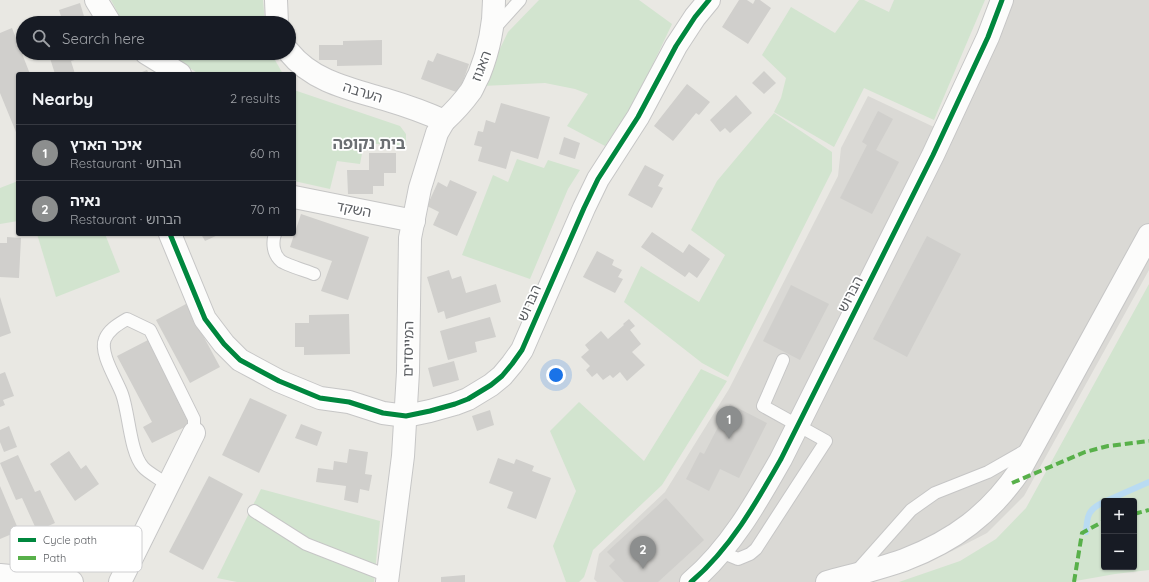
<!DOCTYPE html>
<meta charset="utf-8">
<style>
:root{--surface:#171b24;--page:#20242c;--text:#f1f3f6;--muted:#9ea1a6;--line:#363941;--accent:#8c8e8e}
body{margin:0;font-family:Quicksand,"Noto Sans Hebrew",sans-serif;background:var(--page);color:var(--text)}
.controls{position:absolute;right:12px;bottom:12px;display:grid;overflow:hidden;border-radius:4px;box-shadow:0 1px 3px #0004}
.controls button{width:36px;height:36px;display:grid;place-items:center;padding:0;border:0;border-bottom:1px solid var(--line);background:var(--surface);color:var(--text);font:20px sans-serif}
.you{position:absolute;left:556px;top:375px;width:14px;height:14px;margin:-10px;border:3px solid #fff;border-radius:50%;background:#1a73e8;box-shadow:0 0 0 6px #1a73e833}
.badge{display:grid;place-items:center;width:26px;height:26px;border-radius:50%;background:var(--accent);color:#fff;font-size:13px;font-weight:700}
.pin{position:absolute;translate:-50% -33px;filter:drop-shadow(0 1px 2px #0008)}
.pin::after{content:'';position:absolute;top:21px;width:14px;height:12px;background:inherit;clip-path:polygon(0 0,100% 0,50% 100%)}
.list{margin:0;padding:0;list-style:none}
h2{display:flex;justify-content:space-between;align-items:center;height:52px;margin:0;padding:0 16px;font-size:17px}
h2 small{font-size:13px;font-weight:400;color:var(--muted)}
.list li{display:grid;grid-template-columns:26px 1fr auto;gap:12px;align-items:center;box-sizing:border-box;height:56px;padding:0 16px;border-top:1px solid var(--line)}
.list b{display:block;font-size:15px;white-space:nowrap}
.list p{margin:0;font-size:13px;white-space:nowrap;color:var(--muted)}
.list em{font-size:13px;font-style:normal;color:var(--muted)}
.icon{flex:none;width:22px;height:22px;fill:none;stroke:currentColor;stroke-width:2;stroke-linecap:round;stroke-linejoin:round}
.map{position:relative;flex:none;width:1149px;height:582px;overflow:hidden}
.search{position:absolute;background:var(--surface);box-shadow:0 1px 3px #0004;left:16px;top:16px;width:280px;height:44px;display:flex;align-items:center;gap:10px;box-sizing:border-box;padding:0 14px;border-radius:22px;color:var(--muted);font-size:15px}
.panel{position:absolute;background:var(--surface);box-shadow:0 1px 3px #0004;left:16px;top:72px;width:280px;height:164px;border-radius:4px}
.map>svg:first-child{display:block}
.industrial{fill:#dad9d5}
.green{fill:#d2e4cf;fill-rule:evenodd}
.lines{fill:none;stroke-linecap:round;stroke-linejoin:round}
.stream{stroke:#b9dbf2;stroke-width:6}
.building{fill:#d0cfcc}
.service-casing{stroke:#c6c6c6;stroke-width:14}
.minor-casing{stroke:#c6c6c6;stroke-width:24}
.tertiary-casing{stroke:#c6c6c6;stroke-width:24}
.service{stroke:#fcfcfb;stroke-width:12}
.minor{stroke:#fcfcfb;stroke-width:22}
.tertiary{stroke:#fcfcfb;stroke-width:22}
.quiet{stroke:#58b04a;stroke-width:4;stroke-dasharray:8 4;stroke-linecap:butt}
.cycleway-casing{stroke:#fff;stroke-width:8}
.cycleway{stroke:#00873e;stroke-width:5}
.labels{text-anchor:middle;stroke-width:3.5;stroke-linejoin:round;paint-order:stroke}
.street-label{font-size:14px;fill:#5a5d61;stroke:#fff}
.quarter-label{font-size:16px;font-weight:bold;fill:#6b6f73;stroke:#fff}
.key{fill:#fff;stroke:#ceced0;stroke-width:1}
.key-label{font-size:11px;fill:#5a5d61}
</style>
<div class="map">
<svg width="1149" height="582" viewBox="0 0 1149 582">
<rect width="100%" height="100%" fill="#e9e8e3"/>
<!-- industrial -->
<path class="industrial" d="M991,0H1149V270L1024,496L987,533L952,551L860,582H597L594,579L599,554L665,492L729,389L838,176L841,148L868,96L936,128L951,95Z"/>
<!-- green -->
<g class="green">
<path d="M111,0H263L265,23H123Z"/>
<path d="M539,0H639L672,24L636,100L605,146L567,126L588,94L575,89L545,83L482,86L508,32Z"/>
<path d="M859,0H864L889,12L894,0H985L934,120L864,88L834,147L774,112L781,98L786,78L762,55L791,7L835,33Z"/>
<path d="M166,53H271L283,74H199Z"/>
<path d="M294,90L400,126L406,134V146L364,143L360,164L337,161L330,189L294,181Z"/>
<path d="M774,113L832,152V171L728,377L702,363L624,302L641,266L699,302L725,255L691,230L717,181Z"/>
<path d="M517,159L544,168L548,160L580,170L568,189L530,279L462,255L493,175L508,182Z"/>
<path d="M18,181V221L0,224V188Z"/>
<path d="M37,234H105L120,272L56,297Z"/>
<path d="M1149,284V570L1115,574L1070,582H899L960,561L996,539L1026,508ZM1104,501H1134V567H1104Z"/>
<path d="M701,369L727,381L662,485L593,550L584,577L579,582H566L553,546L576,491L550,431L579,402L644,461Z"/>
<path d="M261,489L380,521L374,582H237L217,578Z"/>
</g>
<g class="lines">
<!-- stream -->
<g class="stream">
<path d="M1106,501L1149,482"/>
<path d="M1086,532C1087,516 1088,509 1104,502"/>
</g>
</g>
<!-- building -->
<g class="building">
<path d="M739,0H747L753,4L755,0H760L771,8L748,44L722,27Z"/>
<path d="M80,3L86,23H63L59,10Z"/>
<path d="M12,28L30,74H18V137L0,93V33Z"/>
<path d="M382,40V65L337,66V60H319V45H343V41Z"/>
<path d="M56,53H81L82,58L71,61L75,74H55L49,55Z"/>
<path d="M437,53L469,64L459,93L421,79L428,60L433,62Z"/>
<path d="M147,70L149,74H137Z"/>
<path d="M764,71L776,83L764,94L752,83Z"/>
<path d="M687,84L710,102L699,115L696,113L673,141L654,126Z"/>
<path d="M736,95L752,113L730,133L725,128L720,132L710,120Z"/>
<path d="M501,103L550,117L538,159L511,151L506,169L478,161L482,147L474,145L478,131L483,132L486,120L495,123Z"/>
<path d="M878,111L893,119L876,150L899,162L872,214L840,198L867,145L862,142Z"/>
<path d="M564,137L580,143L575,159L559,154Z"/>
<path d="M369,153H396V173H384V186H373V194H348L347,170H369Z"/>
<path d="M645,165L664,175L658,186L663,188L652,208L628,195Z"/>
<path d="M450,180L477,192L457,236L433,225L439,212L427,206L438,182L447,187Z"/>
<path d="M301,214L369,237L348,300L321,291L332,261L290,247Z"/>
<path d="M652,232L683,253L689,244L710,259L697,278L689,272L685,277L641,247Z"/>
<path d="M201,234H220L205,241Z"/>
<path d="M927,236L961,254L907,357L873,339Z"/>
<path d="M7,237L21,238L19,278L0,277V243H7Z"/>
<path d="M597,251L614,260L612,265L622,270L618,277L623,279L615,293L583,277Z"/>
<path d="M449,270L452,279L461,276L466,293L496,284L501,302L446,319L444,311L438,313L427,277Z"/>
<path d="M791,285L829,304L800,360L763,341Z"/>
<path d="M0,297L11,333L0,337Z"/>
<path d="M186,304L220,367L190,383L156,320Z"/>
<path d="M349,314L350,354L304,355V347H295V323H309V315Z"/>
<path d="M490,317L496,337L475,342L477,352L448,360L440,331Z"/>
<path d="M629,319L635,326L630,330L641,344L632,352L645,365L627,381L620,372L613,378L610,375L603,380L597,373L592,377L586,370L590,366L581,357L589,350L585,345L601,331L608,339L624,325L623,324Z"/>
<path d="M148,340L191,424L152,443L143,427L152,422L117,356Z"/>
<path d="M454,361L459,380L433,387L428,368Z"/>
<path d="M5,372L14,396L3,400L5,405L0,407V374Z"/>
<path d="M250,398L287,415L259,473L222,455Z"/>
<path d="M730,404L767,423L739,478L720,469L709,491L686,479L700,452L704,454Z"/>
<path d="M490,410L494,425L477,431L472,416Z"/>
<path d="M301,424L322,432L317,446L295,438Z"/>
<path d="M9,426L17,447L4,452L0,442V430Z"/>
<path d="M349,449L368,452L365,474L372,475L369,491L360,489L358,503L344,500L346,486L316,482L318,468L333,470L334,461L347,463Z"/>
<path d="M69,451L81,469L86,465L99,484L75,501L50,464Z"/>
<path d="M18,455L35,492L40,490L55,523L37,531L22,498L16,500L0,463Z"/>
<path d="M498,458L514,464L516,459L534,466L532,471L551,478L536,519L507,508L513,492L489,483Z"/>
<path d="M209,476L243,494L203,570L169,552Z"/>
<path d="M0,486L19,531L0,539Z"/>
<path d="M666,498L704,540L658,582H624L609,566L615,560L607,552Z"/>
<path d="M465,575V582H441V577Z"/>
</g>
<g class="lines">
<defs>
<g id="service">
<path d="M493,30L520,0"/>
<path d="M275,234C272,243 273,254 281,261C286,265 307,271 314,274"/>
<path d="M168,485C162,480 148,473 143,467C130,453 129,413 122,394C117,380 99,353 105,339C109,329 119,324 127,319L150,330L194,419V433"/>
<path d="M254,511L306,544L388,576"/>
<path d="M721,552L738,559L750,554L756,549L826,441L763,406L783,360"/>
<path d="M856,572L911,510L935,493L988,472L1030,448"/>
</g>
<g id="minor">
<path d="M96,0L110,23"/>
<path d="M276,0L277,23"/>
<path d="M289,52C312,81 350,89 384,99C404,105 425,112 444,121C454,112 463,102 471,91C474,86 476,80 479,75C489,50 494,26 494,0"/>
<path d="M146,53L180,74"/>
<path d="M294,197L414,221"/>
<path d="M170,234L205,319L224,344L240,360L279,381L320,398L349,402L383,413L406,416L430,411L455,404L468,399L491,385L502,376L512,364L522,350L584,208L598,179L638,117L676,46L695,17L709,0"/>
<path d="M120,582L194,433"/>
<path d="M691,582C730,549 756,503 781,459L933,155L988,37L1002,0"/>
<path d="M827,582C853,575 879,569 904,560C954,541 990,514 1020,470L1149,235"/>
</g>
<g id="tertiary">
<path d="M0,575L72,582"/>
<path d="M387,582L403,456L408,372L410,238L420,188L437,133L444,121"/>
</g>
</defs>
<!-- service casing -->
<use href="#service" class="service-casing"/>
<!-- minor casing -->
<use href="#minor" class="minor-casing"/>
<!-- tertiary casing -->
<use href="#tertiary" class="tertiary-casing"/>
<!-- service -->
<use href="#service" class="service"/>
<!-- minor -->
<use href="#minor" class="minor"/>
<!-- tertiary -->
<use href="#tertiary" class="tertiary"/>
<!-- quiet -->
<g class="quiet">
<path d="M1012,483L1085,452L1108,446L1149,441"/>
<path d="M1134,514L1149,510"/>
<path d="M1074,582L1082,533L1104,521"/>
</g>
<defs>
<g id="cycleway">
<path d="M170,234L205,319L224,344L240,360L279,381L320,398L349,402L383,413L406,416L430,411L455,404L468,399L491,385L502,376L512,364L522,350L584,208L598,179L638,117L676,46L695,17L709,0"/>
<path d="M691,582C730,549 756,503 781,459L933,155L988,37L1002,0"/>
</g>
</defs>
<!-- cycleway casing -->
<use href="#cycleway" class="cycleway-casing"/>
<!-- cycleway -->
<use href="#cycleway" class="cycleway"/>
</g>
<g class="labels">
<!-- street labels -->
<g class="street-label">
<text transform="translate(481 66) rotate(-69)" y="5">האגוז</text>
<text transform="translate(363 92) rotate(17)" y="5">הערבה</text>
<text transform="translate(354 209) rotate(11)" y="5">השקד</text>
<text transform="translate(850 294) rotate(-63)" y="5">הברוש</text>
<text transform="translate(529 303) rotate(-66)" y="5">הברוש</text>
<text transform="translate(408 349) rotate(-89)" y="5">המייסדים</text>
</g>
<!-- quarter labels -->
<g class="quarter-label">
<text x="369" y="149">בית נקופה</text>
</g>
</g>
<!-- legend -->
<rect x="10" y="526" width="132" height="46" rx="6" class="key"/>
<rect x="18" y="538" width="18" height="4" fill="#00873e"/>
<rect x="18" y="556" width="18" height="4" fill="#58b04a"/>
<g class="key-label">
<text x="43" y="544">Cycle path</text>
<text x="43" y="562">Path</text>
</g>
</svg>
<div class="controls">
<button>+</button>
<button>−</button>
</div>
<div class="you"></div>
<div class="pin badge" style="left:729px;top:439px">1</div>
<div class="pin badge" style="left:643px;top:569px">2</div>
<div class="search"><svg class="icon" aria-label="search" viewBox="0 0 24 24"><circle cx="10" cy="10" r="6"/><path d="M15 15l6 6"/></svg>Search here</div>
<section class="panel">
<h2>Nearby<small>2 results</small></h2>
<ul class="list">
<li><span class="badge">1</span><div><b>איכר הארץ</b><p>Restaurant · הברוש</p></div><em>60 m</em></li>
<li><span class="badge">2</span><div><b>נאיה</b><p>Restaurant · הברוש</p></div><em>70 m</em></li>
</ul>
</section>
</div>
